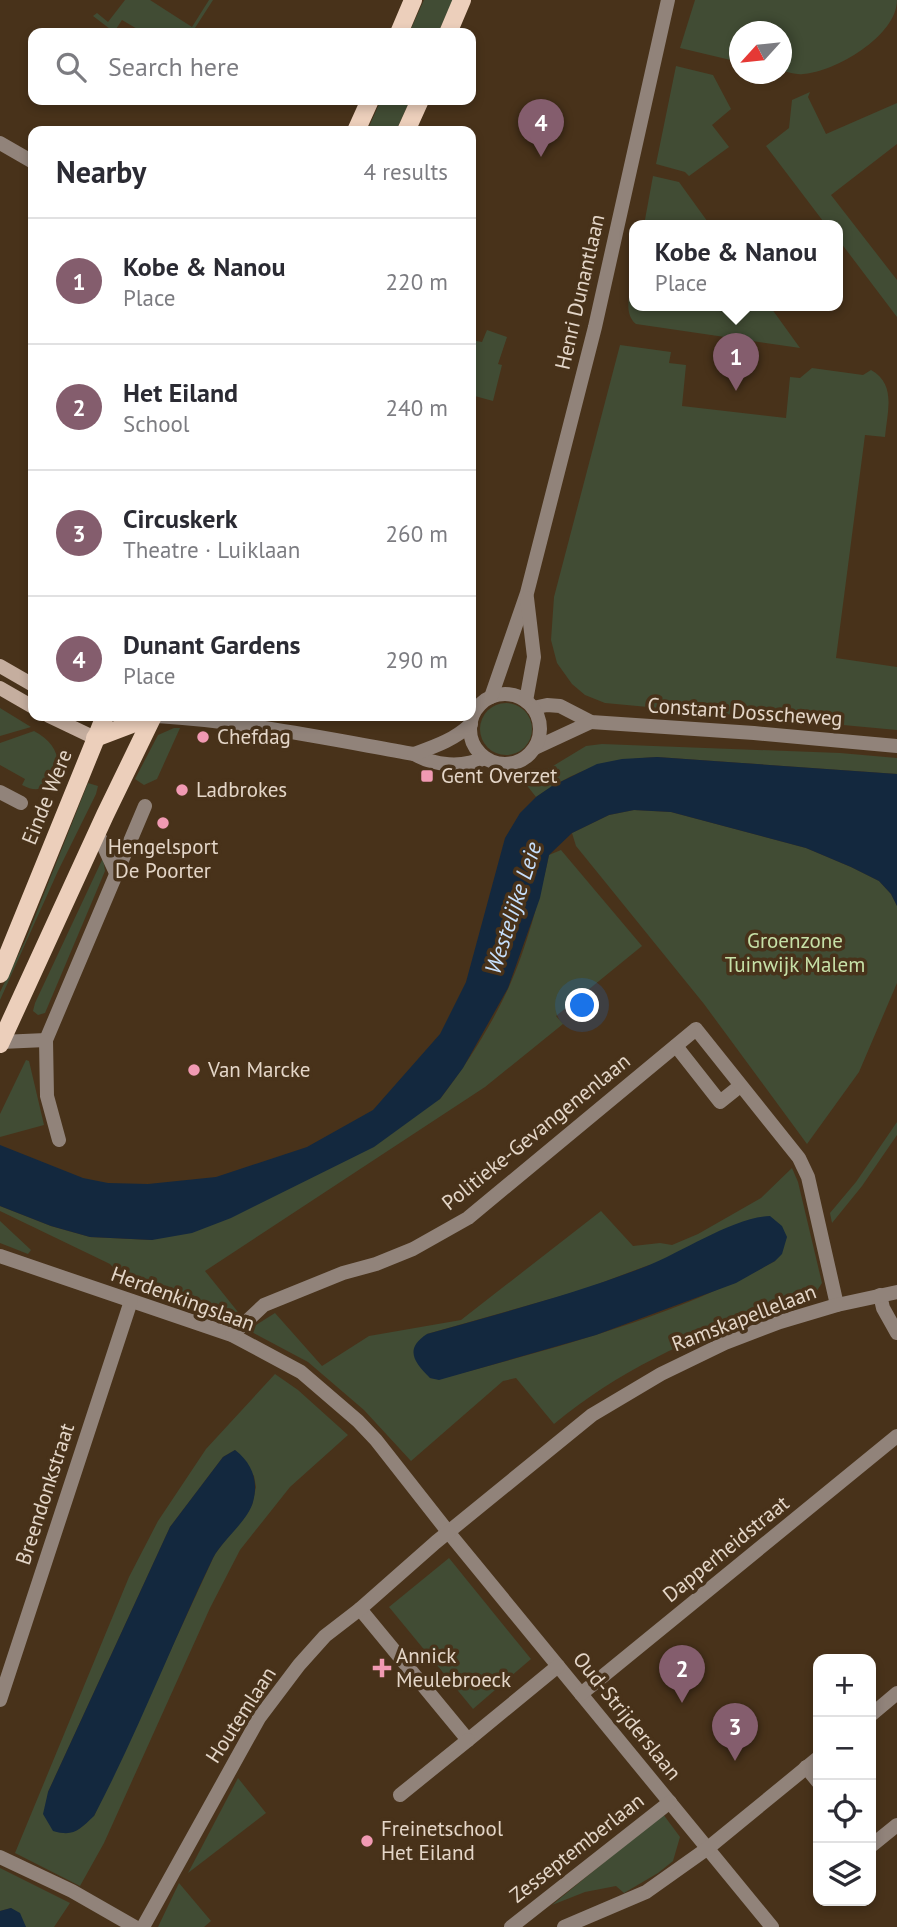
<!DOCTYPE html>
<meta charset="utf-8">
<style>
:root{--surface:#fff;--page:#f7f7f7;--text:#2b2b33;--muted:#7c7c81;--line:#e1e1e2;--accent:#845d6d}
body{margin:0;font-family:"PT Sans",sans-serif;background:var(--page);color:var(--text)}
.controls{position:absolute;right:21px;bottom:21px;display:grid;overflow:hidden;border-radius:14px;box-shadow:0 4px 10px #0003}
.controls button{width:63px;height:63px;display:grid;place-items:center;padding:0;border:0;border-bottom:2px solid var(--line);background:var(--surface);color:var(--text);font:35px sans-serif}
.compass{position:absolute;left:729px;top:21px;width:63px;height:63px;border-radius:50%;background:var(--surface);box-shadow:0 4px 10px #0003;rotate:243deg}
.you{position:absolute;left:583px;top:1006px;width:24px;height:24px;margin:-18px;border:5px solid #fff;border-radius:50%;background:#1a73e8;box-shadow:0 0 0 10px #1a73e833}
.badge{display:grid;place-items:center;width:46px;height:46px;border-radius:50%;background:var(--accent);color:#fff;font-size:23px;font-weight:700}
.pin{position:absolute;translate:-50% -58px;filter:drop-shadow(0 2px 4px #0008)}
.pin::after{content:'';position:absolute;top:37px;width:24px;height:21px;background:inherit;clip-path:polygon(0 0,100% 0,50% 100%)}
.popup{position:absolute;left:629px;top:220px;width:214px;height:91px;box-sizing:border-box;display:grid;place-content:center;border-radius:14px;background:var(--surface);filter:drop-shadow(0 2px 5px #0005);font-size:23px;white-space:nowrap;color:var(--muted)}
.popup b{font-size:26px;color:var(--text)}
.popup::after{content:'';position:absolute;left:50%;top:100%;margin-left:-14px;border:14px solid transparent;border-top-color:var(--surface)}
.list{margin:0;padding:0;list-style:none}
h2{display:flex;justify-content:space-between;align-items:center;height:91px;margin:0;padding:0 28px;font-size:30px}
h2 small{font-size:23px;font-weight:400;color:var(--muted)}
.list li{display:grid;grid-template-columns:46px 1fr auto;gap:21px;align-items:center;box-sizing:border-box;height:126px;padding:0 28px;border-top:2px solid var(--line)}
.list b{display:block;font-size:26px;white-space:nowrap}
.list p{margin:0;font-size:23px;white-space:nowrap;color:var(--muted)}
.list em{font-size:23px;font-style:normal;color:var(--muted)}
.icon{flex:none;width:38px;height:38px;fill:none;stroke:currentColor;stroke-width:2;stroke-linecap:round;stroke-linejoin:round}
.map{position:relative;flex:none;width:897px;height:1927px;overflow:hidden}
.search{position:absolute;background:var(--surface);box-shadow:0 4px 10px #0003;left:28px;top:28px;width:448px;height:77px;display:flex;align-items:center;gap:18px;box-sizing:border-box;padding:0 24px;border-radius:14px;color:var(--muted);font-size:26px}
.panel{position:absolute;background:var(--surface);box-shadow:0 4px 10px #0003;left:28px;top:126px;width:448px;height:595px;border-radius:14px}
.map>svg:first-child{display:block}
.green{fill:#414c34;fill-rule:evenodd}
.water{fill:#13283e}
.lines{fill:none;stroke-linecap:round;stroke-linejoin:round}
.pedestrian{stroke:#91837a;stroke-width:14}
.minor{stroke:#91837a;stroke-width:14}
.tertiary{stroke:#91837a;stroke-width:14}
.secondary{stroke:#c5ae9f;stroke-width:14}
.primary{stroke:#eccfbb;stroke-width:18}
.poi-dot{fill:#f19ab3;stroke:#48321a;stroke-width:2.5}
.labels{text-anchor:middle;stroke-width:7;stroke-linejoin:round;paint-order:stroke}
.street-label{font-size:21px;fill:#e4d6c8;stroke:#48321a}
.poi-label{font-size:21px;fill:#e4d6c8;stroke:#48321a;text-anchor:start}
.park-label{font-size:21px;fill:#c6e0a7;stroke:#48321a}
.water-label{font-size:23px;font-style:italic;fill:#c7e0fd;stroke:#48321a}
</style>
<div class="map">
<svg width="897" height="1927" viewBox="0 0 897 1927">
<rect width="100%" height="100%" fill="#48321a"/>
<!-- green -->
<g class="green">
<path d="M125,0H150L192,27L209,0H213L195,28L201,33H144L122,20L114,32L93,16L97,13L108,22Z"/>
<path d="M424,0H453L438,33H409Z"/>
<path d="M695,0H897C897,36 835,72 803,74C796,75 789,72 782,71V32H740L739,62L680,48Z"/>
<path d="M676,66L713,75L731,109L712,125L729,147L689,176L685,172L656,164Z"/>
<path d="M810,92L808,97L826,134L897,103V144L831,195L897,280V317L838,239V225H826L766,146L789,128L792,100Z"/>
<path d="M381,100H410L396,131H367Z"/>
<path d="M653,176L679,182L710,225H644Z"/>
<path d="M634,275V305H769L800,348L636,324C622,312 631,291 634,275Z"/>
<path d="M487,330L507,337L498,364L502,365L493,401L471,395V340L482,342Z"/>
<path d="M620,345L671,352L669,363L686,365L682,406L786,418L790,377L800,378L812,368L863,375L871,370C897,384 887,413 885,437L865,435L836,658L897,667V730L605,703L585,695L572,684L557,663L551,640L554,597Z"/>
<circle cx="506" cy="729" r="26"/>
<path d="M0,708L31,727L0,736Z"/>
<path d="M174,728H180L157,779L144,785L135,779L158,735Z"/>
<path d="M34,731C57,743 64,762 52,785C40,790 33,791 22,785L25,779L0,765V743Z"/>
<path d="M602,744L840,753L897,758V774L657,757C606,760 579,768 536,797L525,783L586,746Z"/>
<path d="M88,783L98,786L96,794L58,871L0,1000V992L26,939Z"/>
<path d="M634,810L671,812L806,848L851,867L879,881L891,894L897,906V983L859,1072L807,1144L704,1004L576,846L572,833L609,815Z"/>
<path d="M561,850L642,946L556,1016L563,1024L485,1087L205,1271L238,1312L224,1319L133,1290L110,1264L0,1211V1206L51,1226L90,1237L152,1240L440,1099C466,1065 490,1028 508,989C526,950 540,897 549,855Z"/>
<path d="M103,858L105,871L45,1013L38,1015L33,1011L35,1003Z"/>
<path d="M26,1060L29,1061L44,1125L0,1137V1114Z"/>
<path d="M897,1122V1135L862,1186L832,1223L830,1213L856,1182Z"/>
<path d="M792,1168L798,1182L822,1283L816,1292C720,1327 633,1358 554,1424L516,1378L503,1381L411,1461L364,1410L308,1362L248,1330L275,1313L322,1366L369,1336L461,1320L601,1211L633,1246L660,1243L672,1245L698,1234L761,1198ZM775,1261C672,1318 552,1349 439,1379L430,1378L427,1334L582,1290L649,1265Z"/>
<path d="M0,1221L31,1250L28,1254L0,1243Z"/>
<path d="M275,1374L298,1390L348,1435L290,1487L240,1550L210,1608L104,1843L80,1886L15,1853L129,1577L158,1521L206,1449ZM235,1450L254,1476L256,1487L252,1505L215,1554L94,1816L48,1792L170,1527L223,1457Z"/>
<path d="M449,1558L531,1659L473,1709L389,1607Z"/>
<path d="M238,1778L266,1813L188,1873Z"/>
<path d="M663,1814L680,1837L673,1861L658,1873L624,1893L616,1886L585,1892L552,1905Z"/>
<path d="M0,1868L70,1903L54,1927H26L11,1908L0,1911Z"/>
<path d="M179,1883L211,1921L204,1927H158Z"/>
</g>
<!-- water -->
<g class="water">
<path d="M657,757L897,774V906L891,894L879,881L851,867L806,848L671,812L634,810L609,815L572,833L549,855L540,898L508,988L463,1068L440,1099L374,1147L231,1218L192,1233L152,1240L90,1237L51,1226L0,1206V1145L83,1178L108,1183L148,1184L216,1177L307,1147L373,1110L440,1034L466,982L505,838L520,813L536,797L552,786L597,764L622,759Z"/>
<path d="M770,1216L782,1226L787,1237L782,1254L775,1261L736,1283L596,1335L439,1380L430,1378C414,1362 404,1349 427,1334C501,1313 575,1294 647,1266C682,1252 734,1217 770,1216Z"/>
<path d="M235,1450C252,1463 259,1481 253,1502C248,1521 223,1539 213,1558C172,1643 138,1732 94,1816C79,1830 74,1837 53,1831L43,1814L48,1792L170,1527L223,1457Z"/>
<path d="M11,1908L20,1913L26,1927H0V1911Z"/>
</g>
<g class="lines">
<!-- pedestrian -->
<g class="pedestrian">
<path d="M806,1767L818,1782"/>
<path d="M871,1846L897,1825"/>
</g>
<!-- minor -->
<g class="minor">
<path d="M0,143L33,162"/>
<path d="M533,708L547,705L560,706L591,722L754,733L897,746"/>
<path d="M535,748L591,722"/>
<path d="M0,792L21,803"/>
<path d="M98,834L117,875"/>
<path d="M1,1042L46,1040"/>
<path d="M676,1046L720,1102L740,1086"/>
<path d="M59,1140L47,1096L46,1040L145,806"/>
<path d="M0,1256L232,1335L301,1372L358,1421L376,1440L449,1533L772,1927"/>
<path d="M880,1295L883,1308L897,1333"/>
<path d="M232,1335L264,1305L343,1273L376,1264L413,1249L468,1218L696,1029L799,1158L808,1177L837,1305"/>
<path d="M360,1609L468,1740L558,1666"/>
<path d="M581,1694L897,1436"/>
<path d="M0,1700L131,1301"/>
<path d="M871,1715L897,1693"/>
<path d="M400,1795L468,1740"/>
<path d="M0,1857L72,1891L135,1927"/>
<path d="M143,1927L259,1718L299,1665L325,1636L360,1609L436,1542L592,1415L661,1374L725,1343L780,1322L837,1305L897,1292"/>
<path d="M511,1927L670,1802"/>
<path d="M564,1927L646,1892L708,1848L818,1758"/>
</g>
<!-- tertiary -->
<g class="tertiary">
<circle cx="505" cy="729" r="35"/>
<path d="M491,697L527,593L595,327L668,0"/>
<path d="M526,701L534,657L527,598"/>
<path d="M157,716C243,721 329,739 414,754C435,766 462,768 485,758"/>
<path d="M414,754C436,746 454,740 471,724"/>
</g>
<!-- secondary -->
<g class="secondary">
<path d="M0,666L33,685"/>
<path d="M0,688L33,707"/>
<path d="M49,716L95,738"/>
</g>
<!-- primary -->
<g class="primary">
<path d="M399,33L413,0"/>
<path d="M448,33L462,0"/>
<path d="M356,131L370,100"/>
<path d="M406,131L420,100"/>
<path d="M95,738L153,716"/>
<path d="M0,974L105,716"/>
<path d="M0,1044L105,815L153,716"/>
</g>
</g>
<!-- markers -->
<g class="poi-dot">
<circle cx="203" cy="737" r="7"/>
<rect x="420" y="769" width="14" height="14" rx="3.5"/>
<circle cx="182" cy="790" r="7"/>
<circle cx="163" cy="823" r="7"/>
<circle cx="194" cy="1070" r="7"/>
<path d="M378.5 1657.5h7v7h7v7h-7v7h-7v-7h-7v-7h7z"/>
<circle cx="367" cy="1841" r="7"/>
</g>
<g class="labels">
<!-- street labels -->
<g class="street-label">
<text transform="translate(580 292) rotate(-77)" y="7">Henri Dunantlaan</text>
<text transform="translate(745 712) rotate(4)" y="7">Constant Dosscheweg</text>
<text transform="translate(47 797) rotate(-68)" y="7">Einde Were</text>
<text transform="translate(536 1132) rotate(-39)" y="7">Politieke-Gevangenenlaan</text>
<text transform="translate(183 1299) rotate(20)" y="7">Herdenkingslaan</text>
<text transform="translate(744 1318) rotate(-21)" y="7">Ramskapellelaan</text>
<text transform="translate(45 1494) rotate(-72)" y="7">Breendonkstraat</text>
<text transform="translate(726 1549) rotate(-39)" y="7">Dapperheidstraat</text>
<text transform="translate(241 1715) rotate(-57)" y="7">Houtemlaan</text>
<text transform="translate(627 1716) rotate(51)" y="7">Oud-Strijderslaan</text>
<text transform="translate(577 1848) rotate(-38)" y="7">Zesseptemberlaan</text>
</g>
<!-- poi labels -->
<g class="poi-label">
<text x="217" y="744">Chefdag</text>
<text x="441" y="783">Gent Overzet</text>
<text x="196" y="797">Ladbrokes</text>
<text x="163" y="854" text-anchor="middle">Hengelsport<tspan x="163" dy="24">De Poorter</tspan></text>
<text x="208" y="1077">Van Marcke</text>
<text x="396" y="1663">Annick<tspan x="396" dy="24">Meulebroeck</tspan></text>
<text x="381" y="1836">Freinetschool<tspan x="381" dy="24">Het Eiland</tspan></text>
</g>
<!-- park labels -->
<g class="park-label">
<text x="795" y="948">Groenzone<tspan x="795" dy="24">Tuinwijk Malem</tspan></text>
</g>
<!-- water labels -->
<g class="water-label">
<text transform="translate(513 908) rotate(-72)" y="8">Westelijke Leie</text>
</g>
</g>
</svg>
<div class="controls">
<button>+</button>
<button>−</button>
<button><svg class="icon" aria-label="locate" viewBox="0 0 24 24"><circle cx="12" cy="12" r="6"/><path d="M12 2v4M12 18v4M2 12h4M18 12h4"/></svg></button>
<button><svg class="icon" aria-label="layers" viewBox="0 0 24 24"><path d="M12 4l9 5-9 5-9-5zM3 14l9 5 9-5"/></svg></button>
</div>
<svg class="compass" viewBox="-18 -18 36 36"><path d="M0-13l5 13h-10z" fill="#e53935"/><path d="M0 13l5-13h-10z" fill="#7c7c81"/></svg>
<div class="you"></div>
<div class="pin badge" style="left:736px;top:391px">1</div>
<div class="popup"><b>Kobe &amp; Nanou</b>Place</div>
<div class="pin badge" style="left:682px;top:1703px">2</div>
<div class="pin badge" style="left:735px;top:1761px">3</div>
<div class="pin badge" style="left:541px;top:157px">4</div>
<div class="search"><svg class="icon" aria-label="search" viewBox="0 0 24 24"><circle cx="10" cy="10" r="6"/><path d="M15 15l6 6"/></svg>Search here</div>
<section class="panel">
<h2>Nearby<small>4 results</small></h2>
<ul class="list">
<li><span class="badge">1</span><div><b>Kobe &amp; Nanou</b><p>Place</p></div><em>220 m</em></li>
<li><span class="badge">2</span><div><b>Het Eiland</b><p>School</p></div><em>240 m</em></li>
<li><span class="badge">3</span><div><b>Circuskerk</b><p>Theatre · Luiklaan</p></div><em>260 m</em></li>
<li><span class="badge">4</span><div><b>Dunant Gardens</b><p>Place</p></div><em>290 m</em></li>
</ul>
</section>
</div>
